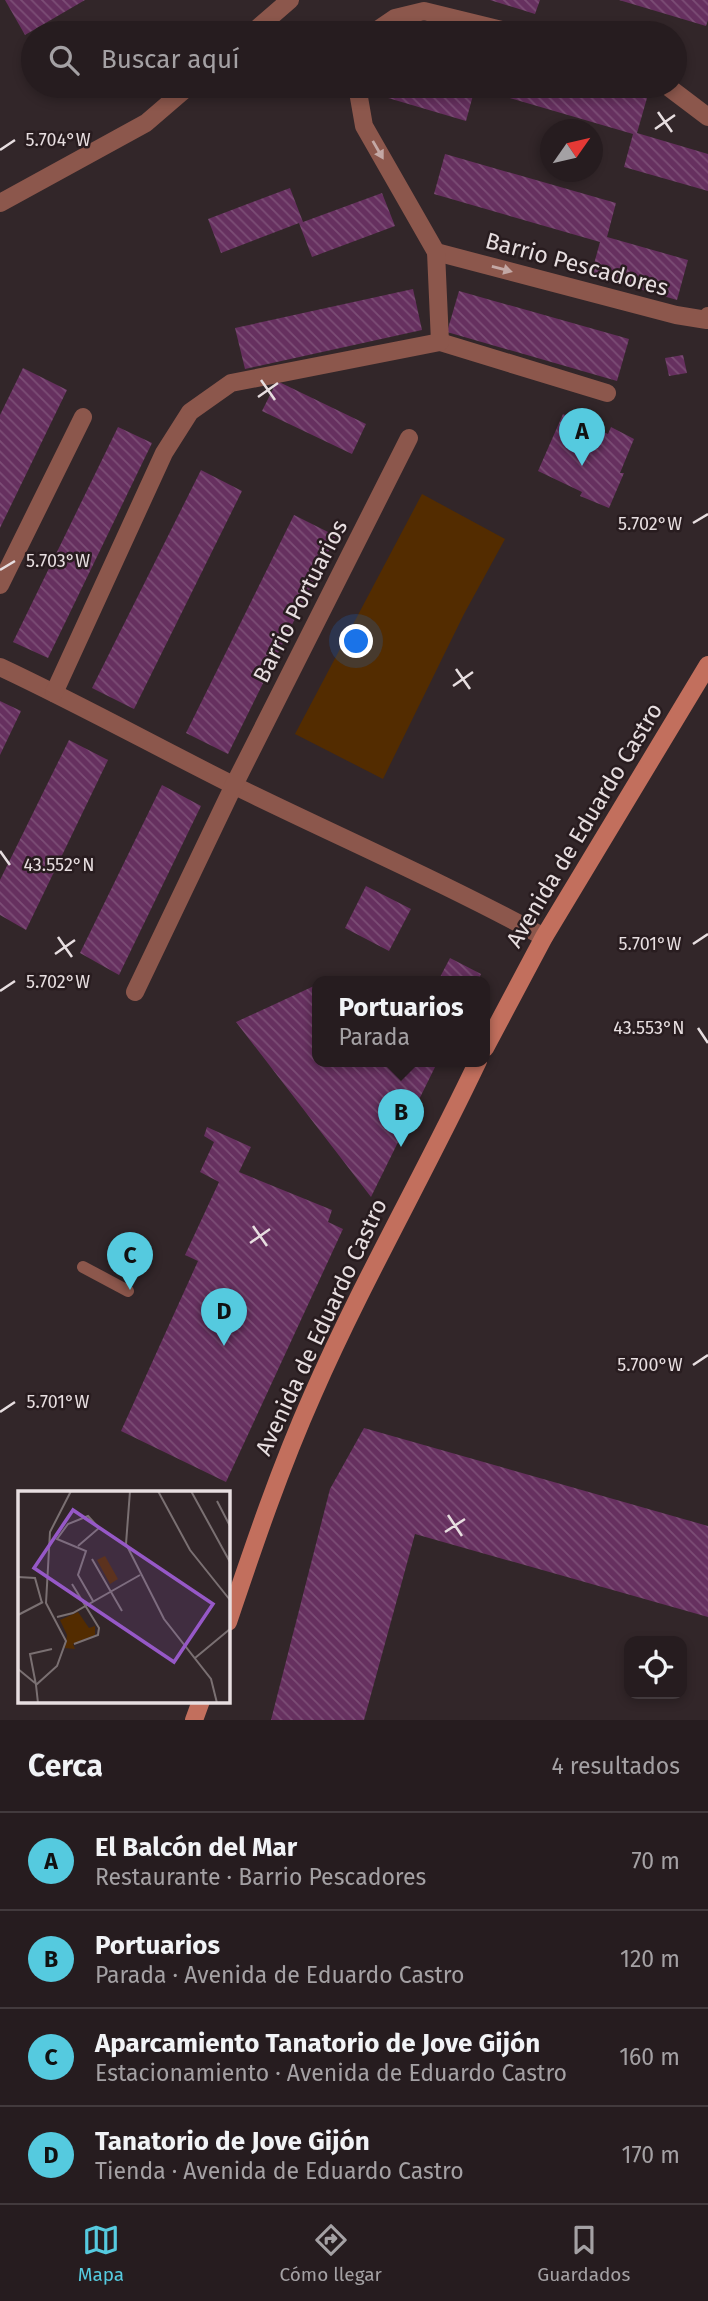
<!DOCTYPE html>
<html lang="es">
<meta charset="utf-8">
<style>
:root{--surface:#261c1f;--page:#32292c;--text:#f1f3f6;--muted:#a4a1a4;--line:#423a3d;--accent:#55cadf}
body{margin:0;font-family:"Fira Sans",sans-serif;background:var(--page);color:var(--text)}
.controls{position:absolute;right:21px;bottom:21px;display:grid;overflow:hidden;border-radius:14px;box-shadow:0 4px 10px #0003}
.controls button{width:63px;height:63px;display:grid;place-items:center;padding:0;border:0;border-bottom:2px solid var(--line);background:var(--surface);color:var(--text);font:35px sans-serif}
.compass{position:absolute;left:540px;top:119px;width:63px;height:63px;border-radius:50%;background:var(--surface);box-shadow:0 4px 10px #0003;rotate:56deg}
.you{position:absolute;left:357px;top:642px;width:24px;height:24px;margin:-18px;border:5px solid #fff;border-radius:50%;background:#1a73e8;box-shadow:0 0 0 10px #1a73e833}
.badge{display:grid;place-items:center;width:46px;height:46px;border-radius:50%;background:var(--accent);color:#111;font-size:23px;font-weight:700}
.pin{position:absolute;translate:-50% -58px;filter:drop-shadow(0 2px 4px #0008)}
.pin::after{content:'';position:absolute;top:37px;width:24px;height:21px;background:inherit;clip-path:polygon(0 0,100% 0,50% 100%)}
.popup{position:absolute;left:312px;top:976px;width:178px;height:91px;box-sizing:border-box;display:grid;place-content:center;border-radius:14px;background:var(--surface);filter:drop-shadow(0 2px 5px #0005);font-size:23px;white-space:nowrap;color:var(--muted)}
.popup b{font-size:26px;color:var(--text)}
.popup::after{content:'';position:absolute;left:50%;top:100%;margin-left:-14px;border:14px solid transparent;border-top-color:var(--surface)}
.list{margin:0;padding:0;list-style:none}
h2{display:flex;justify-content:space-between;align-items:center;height:91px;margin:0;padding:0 28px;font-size:30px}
h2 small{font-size:23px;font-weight:400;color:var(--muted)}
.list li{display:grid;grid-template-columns:46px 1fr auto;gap:21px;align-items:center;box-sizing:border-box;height:98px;padding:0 28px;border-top:2px solid var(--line)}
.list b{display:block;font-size:26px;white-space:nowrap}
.list p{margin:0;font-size:23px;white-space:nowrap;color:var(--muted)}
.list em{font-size:23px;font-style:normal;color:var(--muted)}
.icon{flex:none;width:38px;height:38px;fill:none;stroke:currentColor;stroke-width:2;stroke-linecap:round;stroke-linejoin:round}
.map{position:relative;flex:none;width:708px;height:1720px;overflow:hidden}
.search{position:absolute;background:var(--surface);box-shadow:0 4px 10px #0003;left:21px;right:21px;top:21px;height:77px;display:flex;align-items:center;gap:18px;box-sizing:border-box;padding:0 24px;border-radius:38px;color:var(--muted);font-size:26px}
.sheet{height:483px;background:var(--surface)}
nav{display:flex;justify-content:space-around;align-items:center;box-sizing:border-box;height:98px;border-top:2px solid var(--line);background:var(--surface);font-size:19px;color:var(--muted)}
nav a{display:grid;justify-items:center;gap:4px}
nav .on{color:var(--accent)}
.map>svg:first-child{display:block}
.green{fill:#532c00}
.building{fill:url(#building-back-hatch)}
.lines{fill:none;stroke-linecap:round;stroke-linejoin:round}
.lane{stroke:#8c574c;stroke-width:12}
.street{stroke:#8c574c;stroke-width:18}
.secondary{stroke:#c26f5d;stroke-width:18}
.oneway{fill:#c3a8a5}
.ticks{fill:none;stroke:#e7dee0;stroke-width:2.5}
.labels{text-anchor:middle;stroke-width:5;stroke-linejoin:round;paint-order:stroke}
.street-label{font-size:23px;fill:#e7dee0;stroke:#281c1f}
.inset-road{fill:none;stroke:#7a7072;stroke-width:2}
.view{fill:#9658c7;fill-opacity:0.15;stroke:#9658c7;stroke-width:3.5}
.inset-edge{fill:none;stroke:#e7dee0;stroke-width:3.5}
.ticks-label{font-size:18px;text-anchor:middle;fill:#e7dee0;stroke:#281c1f;stroke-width:5;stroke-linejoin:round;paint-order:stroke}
</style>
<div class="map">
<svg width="708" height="1720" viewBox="0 0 708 1720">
<defs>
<pattern id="building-back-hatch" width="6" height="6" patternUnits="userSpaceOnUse" patternTransform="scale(1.75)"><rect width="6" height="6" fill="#66305f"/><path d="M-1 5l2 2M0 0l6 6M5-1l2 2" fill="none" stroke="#7c4e76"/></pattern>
</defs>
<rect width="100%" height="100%" fill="#322629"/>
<!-- green -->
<path class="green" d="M422,494L505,539L464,614L383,779L295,734Z"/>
<!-- building -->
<g class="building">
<path d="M5,0H85L25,35Z"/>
<path d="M490,0H540L535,14Z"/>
<path d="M619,0H708V20L706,26Z"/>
<path d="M381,86H604L647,98L637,133L708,154V191L624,167L633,134L475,88L466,121L378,95Z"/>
<path d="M445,154L616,203L607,237L688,260L677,300L591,275L600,242L434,194Z"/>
<path d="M290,188L303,222L382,193L395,226L312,257L299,223L221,253L208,219Z"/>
<path d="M413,289L422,330L245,369L235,328Z"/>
<path d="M459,291L629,339L617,381L447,332Z"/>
<path d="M683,355L687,373L669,376L665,358Z"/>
<path d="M23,368L67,390L0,528V415Z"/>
<path d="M277,381L366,424L352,454L262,411Z"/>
<path d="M563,414L608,434L611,427L634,439L620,473H624L609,508L580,496L582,492L538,471Z"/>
<path d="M118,427L152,443L48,658L13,642Z"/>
<path d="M201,470L242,491L134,709L92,688Z"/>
<path d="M294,515L336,536L228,754L186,733Z"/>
<path d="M0,701L21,711L0,755Z"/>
<path d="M69,740L108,760L26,930L0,915V880Z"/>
<path d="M162,785L201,806L119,975L80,953Z"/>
<path d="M366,886L411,909L389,951L345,928Z"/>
<path d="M450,958L481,974L478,981H438Z"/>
<path d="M314,986L317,987V1061H438L371,1197L236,1022Z"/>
<path d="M207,1127L251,1147L239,1172L332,1210L328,1222L343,1229L226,1482L121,1431L198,1261L185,1255L219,1182L200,1172L214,1142L204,1136Z"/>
<path d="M364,1428L708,1526V1617L415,1534L364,1720H271L330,1489Z"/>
</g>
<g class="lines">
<!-- lane -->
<path class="lane" d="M83,1267L128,1291"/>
<!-- street -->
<g class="street">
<path d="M252,33L290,0"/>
<path d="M373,33L395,18L424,11L514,33"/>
<path d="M667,86L708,117"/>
<path d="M0,203L146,123L189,86"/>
<path d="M436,252L676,315L707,320L708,316"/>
<path d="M440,342L607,393"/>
<path d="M0,585L83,417"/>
<path d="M0,667C79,704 155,746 233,785C337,836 443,882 544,937"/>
<path d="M54,693L164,453L190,412L231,383L440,342L436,252L364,126L357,86"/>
<path d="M135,992L234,785L409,438"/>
</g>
<!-- secondary -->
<g class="secondary">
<path d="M485,1048L544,937L708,665"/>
<path d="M228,1622C254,1545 280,1468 313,1394C363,1280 425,1173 478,1061"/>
<path d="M194,1720L201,1701"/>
</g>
</g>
<!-- one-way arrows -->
<defs><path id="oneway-solid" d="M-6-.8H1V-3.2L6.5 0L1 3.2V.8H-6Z" transform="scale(1.75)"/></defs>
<g class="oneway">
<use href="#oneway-solid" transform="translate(378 150) rotate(60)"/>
<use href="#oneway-solid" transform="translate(502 269) rotate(15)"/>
</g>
<!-- ticks -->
<path class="ticks" d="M658,112L672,132M655,129L675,115M0,150L15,140M261,380L275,400M258,397L278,383M693,523L708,514M0,570L15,561M456,669L470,689M453,686L473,672M0,851L10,865M58,937L72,957M693,944L708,934M55,954L75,940M0,991L15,981M698,1028L708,1043M253,1226L267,1246M250,1243L270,1229M693,1365L708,1355M0,1412L15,1402M448,1515L462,1536M445,1532L465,1519"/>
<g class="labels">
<!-- street labels -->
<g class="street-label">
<text transform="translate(577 264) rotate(15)" y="8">Barrio Pescadores</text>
<text transform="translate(300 601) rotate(-63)" y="8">Barrio Portuarios</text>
<text transform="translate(584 825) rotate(-59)" y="8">Avenida de Eduardo Castro</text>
<text transform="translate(321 1327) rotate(-65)" y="8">Avenida de Eduardo Castro</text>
</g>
</g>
<!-- overview -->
<g transform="translate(18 1491)">
<rect width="212" height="212" fill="#322629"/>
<path d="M87,65L100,88L92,93L79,69ZM60,121L71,137L77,135V144L55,153L57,158L47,157L49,144L42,129Z" fill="#532c00"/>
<path class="inset-road" d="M112,0L108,53L146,128L193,188L199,212M140,0L172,59L212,109M173,0L212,71M199,10L212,35M60,55L81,37L70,25L50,33L39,48L68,60L60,84L75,110M74,68L104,120M0,86L17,87L24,112M54,93L81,137L80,144L56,153M0,124L25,111M39,126L55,122L122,84M177,167L212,138M0,178L17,192M18,194L12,163L34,158M20,212L18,194L39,175L48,150L28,112L32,41L53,0"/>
<path class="view" d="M55,19L195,113L156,171L16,77Z"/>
<rect width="212" height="212" class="inset-edge"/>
</g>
<g class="ticks-label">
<text x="58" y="146">5.704°W</text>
<text x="650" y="530">5.702°W</text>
<text x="58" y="567">5.703°W</text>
<text x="59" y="871">43.552°N</text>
<text x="650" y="950">5.701°W</text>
<text x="58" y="988">5.702°W</text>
<text x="649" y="1034">43.553°N</text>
<text x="650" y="1371">5.700°W</text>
<text x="58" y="1408">5.701°W</text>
</g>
</svg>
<div class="controls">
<button><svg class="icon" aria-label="locate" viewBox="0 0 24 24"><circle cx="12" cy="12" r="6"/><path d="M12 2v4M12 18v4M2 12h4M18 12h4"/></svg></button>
</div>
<svg class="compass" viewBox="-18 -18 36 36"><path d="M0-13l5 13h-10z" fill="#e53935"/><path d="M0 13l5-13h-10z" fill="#a4a1a4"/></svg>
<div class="you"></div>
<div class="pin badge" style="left:582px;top:466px">A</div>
<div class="pin badge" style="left:401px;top:1147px">B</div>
<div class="popup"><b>Portuarios</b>Parada</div>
<div class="pin badge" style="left:130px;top:1290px">C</div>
<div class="pin badge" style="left:224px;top:1346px">D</div>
<div class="search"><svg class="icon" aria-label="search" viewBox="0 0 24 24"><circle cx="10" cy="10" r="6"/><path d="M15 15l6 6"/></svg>Buscar aquí</div>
</div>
<section class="sheet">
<h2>Cerca<small>4 resultados</small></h2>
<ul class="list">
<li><span class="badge">A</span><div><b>El Balcón del Mar</b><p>Restaurante · Barrio Pescadores</p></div><em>70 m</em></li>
<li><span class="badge">B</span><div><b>Portuarios</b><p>Parada · Avenida de Eduardo Castro</p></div><em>120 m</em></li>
<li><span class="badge">C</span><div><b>Aparcamiento Tanatorio de Jove Gijón</b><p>Estacionamiento · Avenida de Eduardo Castro</p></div><em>160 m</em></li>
<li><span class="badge">D</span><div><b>Tanatorio de Jove Gijón</b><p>Tienda · Avenida de Eduardo Castro</p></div><em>170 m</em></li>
</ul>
</section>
<nav>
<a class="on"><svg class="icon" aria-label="map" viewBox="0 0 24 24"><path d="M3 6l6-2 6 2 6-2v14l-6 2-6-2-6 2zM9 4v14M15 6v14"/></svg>Mapa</a>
<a><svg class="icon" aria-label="directions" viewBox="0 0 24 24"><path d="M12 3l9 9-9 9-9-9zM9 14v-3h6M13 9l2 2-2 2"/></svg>Cómo llegar</a>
<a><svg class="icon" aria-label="saved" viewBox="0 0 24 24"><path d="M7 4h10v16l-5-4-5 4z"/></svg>Guardados</a>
</nav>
